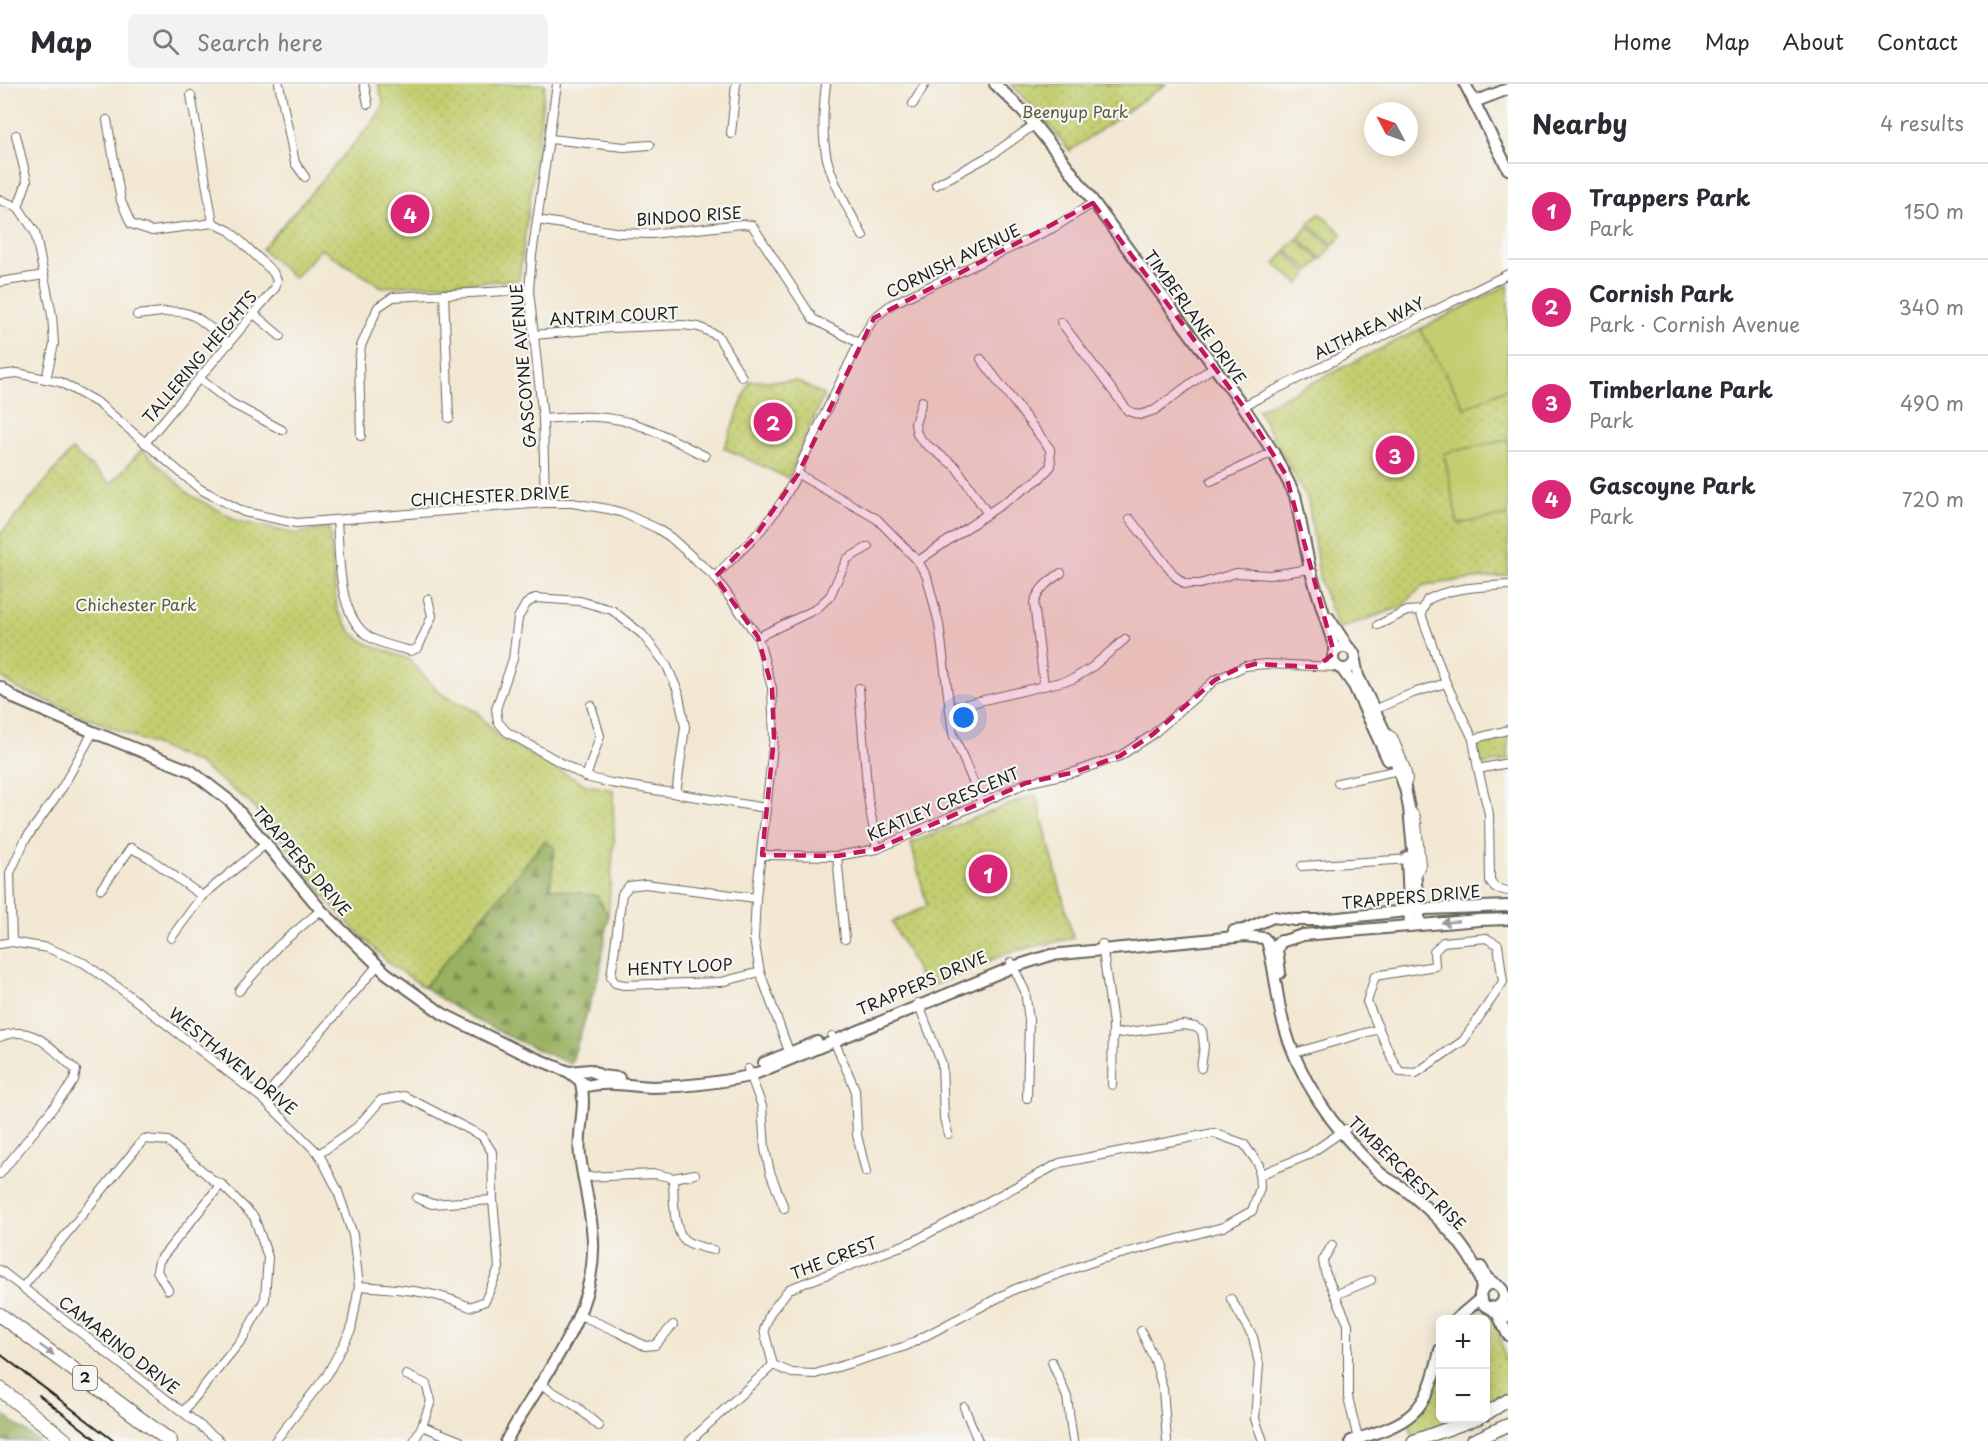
<!DOCTYPE html>
<meta charset="utf-8">
<style>
:root{--surface:#fff;--page:#f2f2f3;--text:#2b2b33;--muted:#7c7c81;--line:#e1e1e2;--accent:#db2777}
body{margin:0;font-family:"Playpen Sans",sans-serif;background:var(--page);color:var(--text)}
.controls{position:absolute;right:18px;bottom:18px;display:grid;overflow:hidden;border-radius:9px;box-shadow:0 3px 15px #0003}
.controls button{width:54px;height:54px;display:grid;place-items:center;padding:0;border:0;border-bottom:2px solid var(--line);background:var(--surface);color:var(--text);font:30px sans-serif}
.compass{position:absolute;left:1364px;top:18px;width:54px;height:54px;border-radius:50%;background:var(--surface);box-shadow:0 3px 15px #0003;rotate:311deg}
.you{position:absolute;left:964px;top:634px;width:21px;height:21px;margin:-15px;border:4px solid #fff;border-radius:50%;background:#1a73e8;box-shadow:0 0 0 9px #1a73e833}
.badge{display:grid;place-items:center;width:39px;height:39px;border-radius:50%;background:var(--accent);color:#fff;font-size:20px;font-weight:700}
.pin{position:absolute;translate:-50% -50%;border:3px solid #fff;box-shadow:0 2px 6px #0006}
.list{margin:0;padding:0;list-style:none}
h2{display:flex;justify-content:space-between;align-items:center;height:78px;margin:0;padding:0 24px;font-size:26px}
h2 small{font-size:20px;font-weight:400;color:var(--muted)}
.list li{display:grid;grid-template-columns:39px 1fr auto;gap:18px;align-items:center;box-sizing:border-box;height:96px;padding:0 24px;border-top:2px solid var(--line)}
.list b{display:block;font-size:22px;white-space:nowrap}
.list p{margin:0;font-size:20px;white-space:nowrap;color:var(--muted)}
.list em{font-size:20px;font-style:normal;color:var(--muted)}
.icon{flex:none;width:33px;height:33px;fill:none;stroke:currentColor;stroke-width:2;stroke-linecap:round;stroke-linejoin:round}
.map{position:relative;flex:none;width:1508px;height:1357px;overflow:hidden}
header{display:flex;align-items:center;gap:36px;box-sizing:border-box;height:84px;padding:0 30px;background:var(--surface);border-bottom:2px solid var(--line)}
header strong{font-size:28px}
nav{display:flex;gap:33px;margin-inline-start:auto;font-size:21px}
.search{width:420px;height:54px;background:var(--page);display:flex;align-items:center;gap:15px;box-sizing:border-box;padding:0 21px;border-radius:9px;color:var(--muted);font-size:22px}
main{display:flex}
aside{flex:1;background:var(--surface)}
.map>svg:first-child{display:block}
.grass{fill:url(#grass-dots);stroke:#6f7546;stroke-width:1.5}
.forest{fill:url(#forest-firs);stroke:#5a663f;stroke-width:1.5}
.garden{fill:#c2ce6f;stroke:#6f7546;stroke-width:1.5}
.lines{fill:none;stroke-linecap:round;stroke-linejoin:round}
.street-casing{stroke:#67635c;stroke-width:10}
.secondary-casing{stroke:#67635c;stroke-width:14}
.primary-casing{stroke:#67635c;stroke-width:15}
.highway-casing{stroke:#67635c;stroke-width:16}
.street{stroke:#fff;stroke-width:8}
.secondary{stroke:#fff;stroke-width:10}
.primary{stroke:#fff;stroke-width:12}
.highway{stroke:#fff;stroke-width:14}
.rail{stroke:#1c1c1c;stroke-width:2}
.oneway{fill:#999}
.marked{fill:#c2185b;fill-opacity:0.2;stroke:#c2185b;stroke-width:4.5;stroke-dasharray:12 8;stroke-linejoin:round}
.labels{text-anchor:middle;stroke-width:4.5;stroke-linejoin:round;paint-order:stroke}
.shield{fill:#f6f6f2;stroke:#5d5d5c;stroke-width:1.5}
.shield-label{font-size:15px;font-weight:bold;fill:#1c1c1c}
.park-label{font-size:16px;fill:#565a39;stroke:#f6f6f2}
.street-label{font-size:16px;fill:#1c1c1c;stroke:#f6f6f2}
</style>
<header>
<strong>Map</strong>
<div class="search"><svg class="icon" aria-label="search" viewBox="0 0 24 24"><circle cx="10" cy="10" r="6"/><path d="M15 15l6 6"/></svg>Search here</div>
<nav><a>Home</a><a>Map</a><a>About</a><a>Contact</a></nav>
</header>
<main>
<div class="map">
<svg width="1508" height="1357" viewBox="0 0 1508 1357">
<defs>
<pattern id="grass-dots" width="8" height="8" patternUnits="userSpaceOnUse" patternTransform="scale(1.5)"><rect width="8" height="8" fill="#c2ce6f"/><path d="M2 2h.1M6 6h.1" fill="none" stroke="#a6b060" stroke-width="1.8" stroke-linecap="round"/></pattern>
<pattern id="forest-firs" width="22" height="20" patternUnits="userSpaceOnUse" patternTransform="scale(1.5)"><rect width="22" height="20" fill="#99b162"/><path d="M5 1l3.5 6h-7zM16 11l3.5 6h-7z" fill="#7c8f50"/></pattern>
</defs>
<rect width="100%" height="100%" fill="#f6f6f2"/>
<filter id="ink" filterUnits="userSpaceOnUse"><feTurbulence type="fractalNoise" baseFrequency=".0167" numOctaves="2"/><feDisplacementMap in="SourceGraphic" scale="12" xChannelSelector="R" yChannelSelector="G"/><feConvolveMatrix kernelMatrix="1 2 1 2 8 2 1 2 1" color-interpolation-filters="sRGB"/></filter>
<filter id="wash" filterUnits="userSpaceOnUse"><feTurbulence type="fractalNoise" baseFrequency=".008" numOctaves="4" result="noise"/><feDisplacementMap in="SourceGraphic" scale="24" xChannelSelector="R" yChannelSelector="G"/><feGaussianBlur stdDeviation="1.35" result="paint"/><feColorMatrix in="noise" values="0 0 0 0 0 0 0 0 0 0 0 0 0 0 0 0 0 1.4 0 .05"/><feComposite in="paint" operator="in"/></filter>
<g filter="url(#wash)">
<rect width="100%" height="100%" fill="#f2e7d2"/>
<!-- grass -->
<g class="grass">
<path d="M378,0H545L519,196L382,203L321,165L294,194L262,165L372,39L384,21Z"/>
<path d="M1011,0H1166L1070,67L1040,30Z"/>
<path d="M1508,201V491L1424,501L1401,523L1338,545L1320,497L1308,416L1258,326Z"/>
<path d="M750,297H797L824,311L788,394L724,364Z"/>
<path d="M142,365L190,411L238,437L296,450L329,443L337,526L352,549L368,560L408,575L441,610L477,628L500,654L586,701L613,706L614,756L608,832L597,812L550,805L545,757L424,903L390,880L337,828L275,748L249,718L198,679L18,605L0,592V451L72,366L111,400Z"/>
<path d="M1508,649V676L1481,681L1477,660L1479,658Z"/>
<path d="M1036,710L1073,854L1009,868L926,905L892,838L927,822L911,759Z"/>
<path d="M1480,1225C1480,1226 1488,1228 1488,1229C1501,1238 1508,1289 1508,1304C1506,1313 1493,1316 1486,1320V1236H1462Z"/>
<path d="M1440,1286V1334L1454,1335L1413,1353L1407,1338Z"/>
</g>
<!-- forest -->
<g class="forest">
<path d="M545,757L555,764L550,804L597,812L608,832L600,887L571,980C520,958 468,936 424,903Z"/>
<path d="M0,1328L38,1357H0Z"/>
</g>
<!-- garden -->
<g class="garden">
<path d="M1319,129L1343,150L1333,161L1309,140Z"/>
<path d="M1308,142L1332,163L1322,175L1298,154Z"/>
<path d="M1296,155L1320,176L1310,187L1286,166Z"/>
<path d="M1285,168L1308,189L1299,200L1275,180Z"/>
<path d="M1508,201V304L1465,324L1420,245Z"/>
<path d="M1508,356V431L1458,440L1444,369Z"/>
</g>
</g>
<g filter="url(#ink)">
<g class="lines">
<defs>
<g id="street">
<path d="M279,0L295,79L305,93"/>
<path d="M364,0L368,20"/>
<path d="M826,0C823,24 822,52 827,75C834,102 850,128 863,152"/>
<path d="M191,11L213,139"/>
<path d="M913,20L925,0"/>
<path d="M107,36L121,117L131,140L152,147L213,139L230,147L273,188L277,196L275,204L145,359"/>
<path d="M731,50L736,0"/>
<path d="M16,51L27,97L18,123"/>
<path d="M550,55L624,63L650,61"/>
<path d="M936,101L993,70L1034,41"/>
<path d="M0,116L18,123L35,148L52,231L54,260L46,295"/>
<path d="M537,136L621,149L651,150L742,140L752,141L813,235L859,259"/>
<path d="M0,198L44,191"/>
<path d="M444,210L449,334"/>
<path d="M254,230L280,252"/>
<path d="M137,231C191,224 189,225 229,260"/>
<path d="M1061,238L1128,327L1140,331L1155,326L1213,283"/>
<path d="M534,251L610,244L682,241L699,243L718,252L742,293"/>
<path d="M0,291L17,289L60,298L98,319L200,405L244,428L296,439L545,419H572L608,425L623,429L656,444L670,453L715,493L758,553L772,604L774,654L756,814L754,855L760,888L791,973"/>
<path d="M200,295L231,319L282,346"/>
<path d="M922,317L915,340L917,350L923,358L956,383L988,430"/>
<path d="M1243,322L1508,190"/>
<path d="M543,335C577,332 609,330 641,342C663,349 684,362 705,372"/>
<path d="M361,352L359,278L361,262L378,223L393,213L529,206"/>
<path d="M798,390L877,435L918,477L927,493L939,540L953,650L982,719"/>
<path d="M1211,397L1273,368"/>
<path d="M545,419L543,335L529,206L532,171L557,0"/>
<path d="M1130,435L1175,492L1185,500H1200L1236,489L1270,491L1310,485"/>
<path d="M337,436C340,472 336,538 375,556C386,561 399,564 411,567L418,564L432,532L428,515"/>
<path d="M918,477L1039,395L1051,382L1050,365L981,275"/>
<path d="M715,493C726,480 739,469 751,457C773,434 793,404 803,375L859,259L874,234L892,220L1053,144L1093,119"/>
<path d="M1508,501C1482,503 1451,503 1427,516L1421,530L1446,599L1473,655L1478,685L1489,730L1490,797L1495,804L1508,807"/>
<path d="M1378,541L1407,527L1421,526"/>
<path d="M758,553L816,525L830,512L847,475L868,463"/>
<path d="M1044,602L1034,519C1039,504 1049,497 1061,489"/>
<path d="M859,604L868,714L877,765"/>
<path d="M950,624L1073,595L1091,584L1125,555"/>
<path d="M1371,627L1413,609L1446,599"/>
<path d="M1385,648L1393,653L1406,685L1408,695L1405,704"/>
<path d="M1473,655L1508,646"/>
<path d="M1478,685L1508,679"/>
<path d="M586,693L600,652L591,621"/>
<path d="M1338,699L1399,686"/>
<path d="M676,710L685,643L678,607L666,580L642,550L612,526L580,517L535,514L526,520L518,534L513,575L496,625L498,638L507,648L586,693L611,699L766,724"/>
<path d="M1409,724L1416,733L1417,740L1421,781L1417,791"/>
<path d="M762,771L837,772L877,765L1026,699L1075,688L1120,672L1152,651L1215,596L1245,582L1266,580L1338,583"/>
<path d="M837,772L845,855"/>
<path d="M1302,782L1410,775"/>
<path d="M101,805L131,764L148,773L202,812"/>
<path d="M756,814L645,800L629,802L622,810L611,893L615,899L624,901L721,898L760,888"/>
<path d="M171,854L202,812L267,759"/>
<path d="M1486,854L1498,861L1503,898L1463,957L1416,989L1400,988L1393,977L1367,918L1375,892L1435,882L1434,868L1443,858Z"/>
<path d="M12,858L10,789L25,756L62,704L93,648"/>
<path d="M0,860L12,858L48,864L84,879L126,909L263,1015L319,1070L337,1105L353,1151L359,1202L351,1246L327,1291L275,1357"/>
<path d="M1102,860L1113,940L1112,1001"/>
<path d="M1011,878L1025,907L1029,936L1027,1014"/>
<path d="M239,907L278,862L321,826"/>
<path d="M918,919L942,980L944,1034L948,1050"/>
<path d="M1113,950L1184,941L1195,943L1202,947L1204,962L1201,984"/>
<path d="M832,952L855,1005L857,1051L866,1088"/>
<path d="M0,953C34,938 53,967 76,986L74,996L68,1005L0,1090"/>
<path d="M1294,969L1379,945"/>
<path d="M748,985L762,1022L765,1065L770,1088L784,1124"/>
<path d="M263,1015L378,881"/>
<path d="M1214,1049L1244,1060L1259,1081L1260,1104L1252,1127L1223,1143L1098,1176L1015,1205L906,1262L815,1290L792,1289L773,1281L764,1246L770,1229L789,1205L914,1157L1060,1079Z"/>
<path d="M319,1070L357,1043L381,1016L404,1012L482,1052L492,1068L493,1116L499,1184L485,1217L470,1223C432,1206 400,1205 359,1202"/>
<path d="M1259,1091L1308,1071L1346,1045"/>
<path d="M584,1093L656,1090L673,1094L695,1090"/>
<path d="M673,1094C674,1111 672,1147 686,1157C694,1162 705,1164 713,1166"/>
<path d="M417,1114L432,1120L493,1116"/>
<path d="M1332,1161L1323,1176L1325,1188L1348,1240V1313L1358,1355"/>
<path d="M0,1186L220,1357"/>
<path d="M23,1203L144,1055L168,1057L214,1097L221,1100L254,1133L268,1173L265,1215L243,1254L183,1328"/>
<path d="M168,1206L157,1187L159,1177L221,1100"/>
<path d="M1335,1211L1371,1196"/>
<path d="M1231,1215L1253,1253L1259,1280L1255,1335L1263,1357"/>
<path d="M580,1231L618,1248L645,1262L655,1261L673,1241"/>
<path d="M1141,1247L1155,1277L1163,1305L1167,1357"/>
<path d="M1052,1278L1067,1313L1073,1357"/>
<path d="M406,1291L426,1300L431,1317L422,1342L414,1357"/>
<path d="M540,1300L576,1322L599,1342"/>
<path d="M964,1323L978,1357"/>
<path d="M422,1342L460,1357"/>
<path d="M690,1357L773,1281"/>
</g>
<g id="secondary">
<path d="M995,0L1024,28L1059,71L1243,322L1273,368L1295,411L1310,485L1334,562V569"/>
<path d="M1465,0L1508,85"/>
<path d="M1474,18L1508,5"/>
<path d="M1329,534L1348,563"/>
<circle cx="1344" cy="574" r="11"/>
<path d="M1355,577L1358,592L1385,648L1405,704L1409,724L1420,841"/>
<path d="M1342,585L1354,602L1388,676"/>
<path d="M0,603L16,615L93,648L191,687L231,718L321,826L386,889L443,930L518,967L569,988L587,1002C608,997 631,1002 652,1003C687,1003 716,999 750,992L1013,883L1051,871L1245,852L1264,854"/>
<path d="M1407,773L1410,842"/>
<path d="M1234,847L1244,846L1273,833L1295,836H1319L1426,825L1508,822"/>
<path d="M1267,857C1275,883 1276,911 1283,938C1299,997 1336,1048 1380,1089C1387,1095 1396,1099 1403,1104C1430,1125 1479,1170 1482,1206"/>
<path d="M1277,859L1303,851L1479,836L1508,835"/>
<path d="M1280,889L1277,866L1281,857"/>
<path d="M764,979L817,958"/>
<path d="M569,988L590,986L601,992L619,994"/>
<path d="M1481,1183L1487,1194L1495,1200"/>
<circle cx="1492" cy="1212" r="12"/>
<path d="M1503,1217L1504,1225L1508,1233"/>
<path d="M1490,1223L1498,1231L1508,1251"/>
<path d="M1455,1236L1481,1214"/>
<path d="M506,1357C540,1294 596,1234 593,1158C592,1129 584,1101 580,1072C577,1048 587,1023 581,999"/>
<path d="M1351,1357C1412,1338 1426,1331 1440,1266"/>
</g>
<g id="primary">
<path d="M1486,1330L1508,1316"/>
<path d="M1414,1357L1478,1334"/>
<path d="M1472,1357L1508,1341"/>
</g>
<g id="highway">
<path d="M0,1231L170,1357"/>
<path d="M0,1305L66,1357"/>
</g>
</defs>
<!-- street casing -->
<use href="#street" class="street-casing"/>
<!-- secondary casing -->
<use href="#secondary" class="secondary-casing"/>
<!-- primary casing -->
<use href="#primary" class="primary-casing"/>
<!-- highway casing -->
<use href="#highway" class="highway-casing"/>
<!-- street -->
<use href="#street" class="street"/>
<!-- secondary -->
<use href="#secondary" class="secondary"/>
<!-- primary -->
<use href="#primary" class="primary"/>
<!-- highway -->
<use href="#highway" class="highway"/>
<!-- rail -->
<g class="rail">
<path d="M0,1270L114,1357"/>
<path d="M39,1311L98,1357"/>
</g>
</g>
<!-- one-way arrows -->
<defs><path id="oneway-solid" d="M-6-.8H1V-3.2L6.5 0L1 3.2V.8H-6Z" transform="scale(1.5)"/></defs>
<g class="oneway">
<use href="#oneway-solid" transform="translate(1450 838) rotate(175)"/>
<use href="#oneway-solid" transform="translate(47 1266) rotate(36)"/>
</g>
</g>
<!-- marked area -->
<path class="marked" d="M1093,119L1243,322L1286,391L1334,569L1317,583L1255,580L1237,585L1215,596L1152,651L1120,672L1075,688L1026,699L877,765L837,772L762,771L774,654L772,604L758,553L715,493L754,454L798,390L874,234Z"/>
<g class="labels">
<!-- shield labels -->
<rect class="shield" x="73" y="1282" width="24" height="24" rx="4.5"/>
<g class="shield-label">
<text x="85" y="1299">2</text>
</g>
<!-- park labels -->
<g class="park-label">
<text x="1075" y="34">Beenyup Park</text>
<text x="136" y="527">Chichester Park</text>
</g>
<!-- street labels -->
<g class="street-label">
<text transform="translate(689 132) rotate(-4)" y="6">BINDOO RISE</text>
<text transform="translate(953 177) rotate(-26)" y="6">CORNISH AVENUE</text>
<text transform="translate(614 232) rotate(-3)" y="6">ANTRIM COURT</text>
<text transform="translate(1195 233) rotate(54)" y="6">TIMBERLANE DRIVE</text>
<text transform="translate(1369 244) rotate(-26)" y="6">ALTHAEA WAY</text>
<text transform="translate(200 273) rotate(-50)" y="6">TALLERING HEIGHTS</text>
<text transform="translate(523 282) rotate(-95)" y="6">GASCOYNE AVENUE</text>
<text transform="translate(490 412) rotate(-3)" y="6">CHICHESTER DRIVE</text>
<text transform="translate(943 720) rotate(-23)" y="6">KEATLEY CRESCENT</text>
<text transform="translate(302 777) rotate(49)" y="6">TRAPPERS DRIVE</text>
<text transform="translate(1411 813) rotate(-5)" y="6">TRAPPERS DRIVE</text>
<text transform="translate(680 883) rotate(-3)" y="6">HENTY LOOP</text>
<text transform="translate(922 899) rotate(-23)" y="6">TRAPPERS DRIVE</text>
<text transform="translate(233 977) rotate(39)" y="6">WESTHAVEN DRIVE</text>
<text transform="translate(1407 1089) rotate(44)" y="6">TIMBERCREST RISE</text>
<text transform="translate(834 1174) rotate(-21)" y="6">THE CREST</text>
<text transform="translate(119 1261) rotate(38)" y="6">CAMARINO DRIVE</text>
</g>
</g>
</svg>
<div class="controls">
<button>+</button>
<button>−</button>
</div>
<svg class="compass" viewBox="-18 -18 36 36"><path d="M0-13l5 13h-10z" fill="#e53935"/><path d="M0 13l5-13h-10z" fill="#7c7c81"/></svg>
<div class="you"></div>
<div class="pin badge" style="left:988px;top:790px">1</div>
<div class="pin badge" style="left:773px;top:338px">2</div>
<div class="pin badge" style="left:1395px;top:371px">3</div>
<div class="pin badge" style="left:410px;top:130px">4</div>
</div>
<aside>
<h2>Nearby<small>4 results</small></h2>
<ul class="list">
<li><span class="badge">1</span><div><b>Trappers Park</b><p>Park</p></div><em>150 m</em></li>
<li><span class="badge">2</span><div><b>Cornish Park</b><p>Park · Cornish Avenue</p></div><em>340 m</em></li>
<li><span class="badge">3</span><div><b>Timberlane Park</b><p>Park</p></div><em>490 m</em></li>
<li><span class="badge">4</span><div><b>Gascoyne Park</b><p>Park</p></div><em>720 m</em></li>
</ul>
</aside>
</main>
